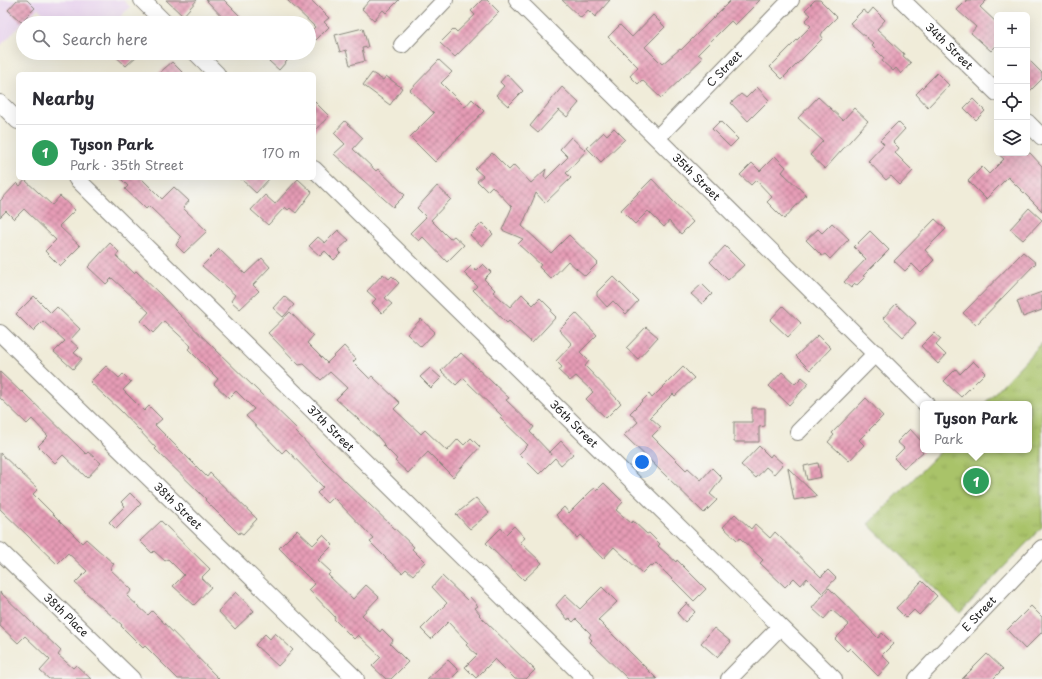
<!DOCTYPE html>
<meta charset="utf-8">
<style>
:root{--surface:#fff;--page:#f7f7f7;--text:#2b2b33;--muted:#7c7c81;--line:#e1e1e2;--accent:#7c3aed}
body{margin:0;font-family:"Playpen Sans",sans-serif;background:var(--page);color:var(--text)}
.controls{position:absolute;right:12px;top:12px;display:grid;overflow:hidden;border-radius:6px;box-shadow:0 4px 16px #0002}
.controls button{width:36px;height:36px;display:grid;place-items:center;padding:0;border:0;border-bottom:1px solid var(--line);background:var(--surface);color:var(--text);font:20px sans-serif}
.you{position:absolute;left:642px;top:462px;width:14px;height:14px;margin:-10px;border:3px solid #fff;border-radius:50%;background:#1a73e8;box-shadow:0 0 0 6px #1a73e833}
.badge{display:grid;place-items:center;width:26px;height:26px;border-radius:50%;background:var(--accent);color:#fff;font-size:13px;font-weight:700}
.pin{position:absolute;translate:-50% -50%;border:2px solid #fff;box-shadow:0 1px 4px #0006}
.popup{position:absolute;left:920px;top:401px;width:112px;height:52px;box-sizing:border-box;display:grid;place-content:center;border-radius:6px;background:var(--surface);filter:drop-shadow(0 1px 3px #0005);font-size:13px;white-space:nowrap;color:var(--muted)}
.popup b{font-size:15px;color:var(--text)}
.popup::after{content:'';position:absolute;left:50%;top:100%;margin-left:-8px;border:8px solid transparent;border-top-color:var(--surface)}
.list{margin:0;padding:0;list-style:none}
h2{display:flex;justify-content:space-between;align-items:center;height:52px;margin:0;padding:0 16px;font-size:17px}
h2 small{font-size:13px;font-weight:400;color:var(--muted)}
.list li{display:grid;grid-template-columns:26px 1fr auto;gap:12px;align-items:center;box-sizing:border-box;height:56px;padding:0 16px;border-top:1px solid var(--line)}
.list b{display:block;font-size:15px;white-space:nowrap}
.list p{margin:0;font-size:13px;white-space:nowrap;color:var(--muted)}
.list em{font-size:13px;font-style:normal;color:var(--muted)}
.icon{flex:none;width:22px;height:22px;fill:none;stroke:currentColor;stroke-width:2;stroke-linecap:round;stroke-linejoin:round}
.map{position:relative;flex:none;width:1042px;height:679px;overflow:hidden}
.search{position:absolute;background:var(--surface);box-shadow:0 4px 16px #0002;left:16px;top:16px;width:300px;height:44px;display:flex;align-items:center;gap:10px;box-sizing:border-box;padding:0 14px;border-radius:22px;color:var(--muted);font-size:15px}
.panel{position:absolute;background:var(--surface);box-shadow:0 4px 16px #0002;left:16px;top:72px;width:300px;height:108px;border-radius:6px}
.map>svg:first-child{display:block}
.built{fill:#e8d2ee}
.park{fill:url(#park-tufts);stroke:#627042}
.building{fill:url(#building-cross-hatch)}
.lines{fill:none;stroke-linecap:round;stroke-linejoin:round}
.minor-casing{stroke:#86847a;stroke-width:18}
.minor{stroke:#fff;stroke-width:16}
.labels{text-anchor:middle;stroke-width:3;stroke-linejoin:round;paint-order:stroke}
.street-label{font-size:11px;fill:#1c1c1c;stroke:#f6f6f2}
</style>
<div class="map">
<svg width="1042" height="679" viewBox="0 0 1042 679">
<defs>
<pattern id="park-tufts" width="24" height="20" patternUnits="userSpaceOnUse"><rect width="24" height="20" fill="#a9c369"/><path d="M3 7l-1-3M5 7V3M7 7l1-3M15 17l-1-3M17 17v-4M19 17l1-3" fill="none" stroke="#91a75a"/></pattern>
<pattern id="building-cross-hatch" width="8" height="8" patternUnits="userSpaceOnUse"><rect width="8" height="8" fill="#e69cb6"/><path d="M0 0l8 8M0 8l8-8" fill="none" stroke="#ba7e93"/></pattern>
</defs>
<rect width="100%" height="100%" fill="#f6f6f2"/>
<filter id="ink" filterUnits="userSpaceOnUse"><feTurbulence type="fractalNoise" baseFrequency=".025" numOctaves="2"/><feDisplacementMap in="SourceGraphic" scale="8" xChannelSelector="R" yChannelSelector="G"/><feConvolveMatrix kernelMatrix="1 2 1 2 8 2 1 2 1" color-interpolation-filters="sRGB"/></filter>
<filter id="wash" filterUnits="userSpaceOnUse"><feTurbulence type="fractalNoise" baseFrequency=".012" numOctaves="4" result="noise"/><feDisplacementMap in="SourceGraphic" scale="16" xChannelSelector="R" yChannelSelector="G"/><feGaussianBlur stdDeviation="0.9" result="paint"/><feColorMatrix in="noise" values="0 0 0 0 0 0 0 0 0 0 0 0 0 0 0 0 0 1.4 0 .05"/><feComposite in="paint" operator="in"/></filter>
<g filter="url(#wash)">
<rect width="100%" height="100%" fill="#f0ecd9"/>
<!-- built -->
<path class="built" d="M0,0H123L130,7L114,23H53L38,8L0,46Z"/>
<!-- park -->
<path class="park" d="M1042,343V527L960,613L868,524L942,450H1029V404H984Z"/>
<g id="blocks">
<!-- building -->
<g class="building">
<path d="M17,0H27L35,8L21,22L8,10Z"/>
<path d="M166,0H197L183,16Z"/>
<path d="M206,0H224L247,23H228Z"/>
<path d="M287,0H311L329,18L324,22L329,27L316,40L309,33L315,27Z"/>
<path d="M370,0H399L386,13L383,10L374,20L362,9Z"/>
<path d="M482,0H487L499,12L455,57L440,43L454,29L457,32L475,15L471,11Z"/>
<path d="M562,0H610L595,17L588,10L581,18Z"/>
<path d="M731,0H760L735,25L731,21L698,54L703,58L661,98L642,80L638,84L630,76L638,67L608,37L620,25L632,37L653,15L665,27L645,47L662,64L680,49L681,50Z"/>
<path d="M815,0H820L837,17L824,30L821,35L823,38L782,79L770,67L811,26L805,21L811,15L805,10Z"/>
<path d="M967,0H987L980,7L997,23V45L991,51L971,33L976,27L957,10Z"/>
<path d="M873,8L885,20L877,29L904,54L903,56L911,63L901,74L896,68L893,71L882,61L884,58L872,46L874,44L850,23L863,10L868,14Z"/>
<path d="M363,28L368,47L362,48L365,61L350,65L346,50L340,52L335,35Z"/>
<path d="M112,53H140L126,66Z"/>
<path d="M260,53H294L279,70Z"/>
<path d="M1027,58L1042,73V79L1027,94Z"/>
<path d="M439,60L452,72L441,83L465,107L472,99L484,111L435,162L410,137L434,113L410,90Z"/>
<path d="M172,62L184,74H158Z"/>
<path d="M372,73L383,80L386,76L402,88L390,105L363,85Z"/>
<path d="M937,73L949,85L928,107L916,94Z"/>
<path d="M507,74L523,91L508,106L496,95L504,86L500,82Z"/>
<path d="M562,87L579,103L567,117L559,110L538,133L530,126Z"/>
<path d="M757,87L769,100L748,121L731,103L741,94L746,98Z"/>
<path d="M818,97L843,120L854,108L868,121L825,169L810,155L823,141L798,118Z"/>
<path d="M973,99L985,111L976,120L964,108Z"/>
<path d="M314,101L329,116L314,132Z"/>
<path d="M345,121L363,138L353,149L376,171L378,169L405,195L393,207L334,154L345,144L334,133Z"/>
<path d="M720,121L738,139L730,147L712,129Z"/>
<path d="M898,122L905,129L893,142L899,148L895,153L913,171L900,185L891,176L886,180L868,161L884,144L880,140Z"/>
<path d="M614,128L625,139L601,162L587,148L604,132L607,135Z"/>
<path d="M571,137L586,151L566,173L571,178L545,203L536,193L522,226L551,253L569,235L598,263L585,276L568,261L551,279L539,267L541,265L518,244L523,239L502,230L512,207L492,186L487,191L477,181L483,176L475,169L492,153L509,170L514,165L531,183L546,169L544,176L546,179L568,157L560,149Z"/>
<path d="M997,153H1030L1042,166V211L1008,177L986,199L968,181L982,167L989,174L1004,159Z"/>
<path d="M775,156L786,167L782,172L806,195L784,219L767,202L772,197L756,180L751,185L740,175L752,163L760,171Z"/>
<path d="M120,178H141L162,199L174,187L189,201L183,208L207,231L184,253L176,245L181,237L149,206L146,209L142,205L125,189L128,186Z"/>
<path d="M240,178H270L256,193Z"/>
<path d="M298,179L312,192L296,213L290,208L288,210L285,207L268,225L251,210L265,195L275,204Z"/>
<path d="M652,179L693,222L681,234L669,221L664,227L648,211L635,224L621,210Z"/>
<path d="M25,180L52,205L60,196L75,210L59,226L80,246L60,266L45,251L56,240L24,209L14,219L6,211L0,217V201L17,183L20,186Z"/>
<path d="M437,186L451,199L431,220L450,239L454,236L464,245L447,262L423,237L419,241L410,233L426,217L417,208Z"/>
<path d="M1029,208L1042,220L1023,240L1010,229Z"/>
<path d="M935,219L946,229L925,250L934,260L921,273L912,264L905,271L894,261Z"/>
<path d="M482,223L493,234L482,246L470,235Z"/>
<path d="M832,223L849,239L830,259L825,254L822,256L806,240L818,229L822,233Z"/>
<path d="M338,230L349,240L338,250L341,253L334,260L325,251L320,256L309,246L318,237L325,243Z"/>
<path d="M870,231L889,250L863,276L865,277L857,285L855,284L851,288L844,282L866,259L854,247Z"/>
<path d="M110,243L119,252L116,256L134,273L136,271L160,294L175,310L297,429L295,431L324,461L414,547L412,549L425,562L413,575L406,569L402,573L390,562L370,542L374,539L333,497L327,503L317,493L323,487L286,449L282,453L246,416L254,409L236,391L229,398L214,384L218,379L188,349L191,346L164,321L153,333L141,321L149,312L112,278L106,284L88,267Z"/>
<path d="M725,246L744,265L728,280L710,262Z"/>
<path d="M219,249L245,274L262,258L270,267L253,285L259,291L240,309L231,301L235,295L202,266Z"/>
<path d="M1023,252L1036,263L976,325L963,313Z"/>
<path d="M483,264L491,272L484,279L495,290L493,292L510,307L522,294L533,305L540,298L552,310L551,312L556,317L532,343L509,321L507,323L473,290L477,286L464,273L471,266L476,271Z"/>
<path d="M383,274L389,279L392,276L399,283L385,298L392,304L382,313L372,303L376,299L367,291Z"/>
<path d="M613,276L638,301L626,314L613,301L607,307L597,296V292Z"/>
<path d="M702,284L712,294L702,304L691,294Z"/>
<path d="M1042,292V310L1023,317L1017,301Z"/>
<path d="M34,296L51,313L57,307L80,329L70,340L79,348L74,353L82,359L73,369L54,352L65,341L43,321L33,331L16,314Z"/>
<path d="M284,296L294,305L283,317L273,308Z"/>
<path d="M896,304L916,323L903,337L883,318Z"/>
<path d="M783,306L801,323L788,337L770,320Z"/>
<path d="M290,312L313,336L307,343L327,363L344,346L356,359L353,362L370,379L372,376L400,403L394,409L421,434L425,430L447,451L458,439L464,445L471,438L480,447L453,477L428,452L408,473L395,461L397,459L383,445L384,444L379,438L336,399L347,388L330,372L321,380L304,364L299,365L268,333Z"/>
<path d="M576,313L597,335L580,352L589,361L585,366L621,403L606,418L586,399L593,392L576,376L570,381L559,371L562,367L556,361L572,344L559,330Z"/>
<path d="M421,319L435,332L421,347L407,334Z"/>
<path d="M646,327L658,337L638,359L626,348Z"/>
<path d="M934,333L941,339L936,345L946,355L938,364L921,346Z"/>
<path d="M818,335L831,348L810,370L796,356Z"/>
<path d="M461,353L509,398L506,400L534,427L530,432L552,455L550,452L561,441L573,454L561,465L555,458L539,474L519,454L528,445L500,418L502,416L463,378L456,385L441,371L454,357L456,358Z"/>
<path d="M973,361L985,373L961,397L944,381L956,369L960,374Z"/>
<path d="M106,366L119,378L123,374L131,382L123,390L144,411L149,406L162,419L155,425L207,477L210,473L257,519L243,534L240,532L239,534L205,500L206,499L155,449L156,448L121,411L90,382Z"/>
<path d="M683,367L694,378L675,396L673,394L650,417L661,427L652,436L686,470L688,468L701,480L712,468L722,478L710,494L717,500L704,513L624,435L638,422L630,413L649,394L652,398Z"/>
<path d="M430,368L441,378L431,388L420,377Z"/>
<path d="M0,372L21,392L22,391L86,454L88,452L101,463L87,478L63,455L55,463L38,446L48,436L32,419L27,424L0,398Z"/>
<path d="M782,372L795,384L802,377L809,383L789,405L769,386Z"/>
<path d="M866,398L883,416L859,440L864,445L849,461L828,442L834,435L832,433Z"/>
<path d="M752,408H765V426L759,427V442H734V422H752Z"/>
<path d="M910,429L923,443V452L904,468L894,458L904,448L897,442Z"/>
<path d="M759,446L770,457L772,454L783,464L774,474L766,467L756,478L741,465Z"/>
<path d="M0,453L38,489L33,494L82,543L86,539L114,564L110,569L132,590L127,596L148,615L152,611L219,679H178L145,646L143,648L121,626L122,625L75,583L87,571L68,553L57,564L0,509Z"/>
<path d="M818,463L821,477L807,480L804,466Z"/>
<path d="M788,468L817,496L794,500Z"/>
<path d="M604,483L623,502L616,510L631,523L633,521L647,534L649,533L660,544L658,546L676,562L677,560L706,589L694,601L656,563L652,567L650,565L642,573L614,547L603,559L580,535L577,538L556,515L564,507L569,513L591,491L595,488L597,490Z"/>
<path d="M130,493L141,504L116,529L109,522L125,506L121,502Z"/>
<path d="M476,498L489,513L470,529L456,514Z"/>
<path d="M735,514L751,529L755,524L770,538L775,532L821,577L828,570L836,578L822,593L807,578L801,585L794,578L785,587L760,563L763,560L740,538L737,540L723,527Z"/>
<path d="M161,521L210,569L201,578L211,587L194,605L173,586L184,575L168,559L165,561L154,551L152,553L140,541Z"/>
<path d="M514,526L525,538L520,542L542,563L524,580L486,543L501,528L506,534Z"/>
<path d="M297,530L313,545L323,535L333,545L318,560L331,572L328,575L353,599L366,585L379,597L362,615L380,632L382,629L393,640L390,644L408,662L391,679H386L372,666L381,657L358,635L354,639L334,619L335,617L309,590L315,584L279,548Z"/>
<path d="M442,576L467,600L470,597L478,606L475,608L480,614L479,615L535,670L526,679H515L495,659L476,678L465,667L477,655L466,645L468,643L448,622L431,639L421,629L447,603L432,587Z"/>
<path d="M922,581L937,596L919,615L914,610L906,618L896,608Z"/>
<path d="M602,587L617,602L598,620L657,679H628L590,642L592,640L589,637L591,634L576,619L573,622L569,618L568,620L556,605L565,595L580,609Z"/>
<path d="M829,588L878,638L882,633L893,644L882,655L890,663L878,676L850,648L847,651L835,639L849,625L832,610L824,619L812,608Z"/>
<path d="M0,592L61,651L58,655L73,668L76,665L91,679H49L40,671L50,660L25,636L18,643L0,626Z"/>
<path d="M236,592L254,611L235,629L218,611Z"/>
<path d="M687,603L695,612L685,622L677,613Z"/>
<path d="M1031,606L1042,617V632L1025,649L1007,630Z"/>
<path d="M714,628L731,642L717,657L701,643Z"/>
<path d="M275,633L293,650L278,666L255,645L265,634L270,639Z"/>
<path d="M987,654L1003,669L993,679H962Z"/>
<path d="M448,660L459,671L451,679H427Z"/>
</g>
</g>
</g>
<g filter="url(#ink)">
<use href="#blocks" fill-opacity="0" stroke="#86847a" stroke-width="1"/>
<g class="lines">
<defs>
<g id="minor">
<path d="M142,0L165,23"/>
<path id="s1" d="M517,0L926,404"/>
<path id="s2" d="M902,0L997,93"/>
<path d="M402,45L445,0"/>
<path d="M196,53L217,74"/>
<path d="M0,103L18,121"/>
<path d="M1027,122L1042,137"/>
<path id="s3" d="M658,137L791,0"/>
<path id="s4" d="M314,169L834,679"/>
<path id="s5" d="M76,178L586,679"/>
<path id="s6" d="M0,333L356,679"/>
<path d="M798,432L876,353"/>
<path id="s7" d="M0,551L132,679"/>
<path d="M729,679L780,627"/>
<path id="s8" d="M917,679L1042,548"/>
</g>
</defs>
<!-- minor casing -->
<use href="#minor" class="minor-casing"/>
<!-- minor -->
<use href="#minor" class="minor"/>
</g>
</g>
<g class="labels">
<!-- street labels -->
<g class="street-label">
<text dy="4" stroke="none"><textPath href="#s2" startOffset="66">34th Street</textPath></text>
<text dy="4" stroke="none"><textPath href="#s3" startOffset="95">C Street</textPath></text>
<text dy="4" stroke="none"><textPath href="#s1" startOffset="252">35th Street</textPath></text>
<text dy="4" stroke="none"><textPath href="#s4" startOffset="364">36th Street</textPath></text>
<text dy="4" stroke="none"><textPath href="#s5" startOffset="357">37th Street</textPath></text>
<text dy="4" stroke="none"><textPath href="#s6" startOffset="248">38th Street</textPath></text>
<text dy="4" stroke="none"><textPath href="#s8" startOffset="90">E Street</textPath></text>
<text dy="4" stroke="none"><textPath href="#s7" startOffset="92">38th Place</textPath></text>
</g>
</g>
</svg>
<div class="controls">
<button>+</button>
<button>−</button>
<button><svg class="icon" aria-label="locate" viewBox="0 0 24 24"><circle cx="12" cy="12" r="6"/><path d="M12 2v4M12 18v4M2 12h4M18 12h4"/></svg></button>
<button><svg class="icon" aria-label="layers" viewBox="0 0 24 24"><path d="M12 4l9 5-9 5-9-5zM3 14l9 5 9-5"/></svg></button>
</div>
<div class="you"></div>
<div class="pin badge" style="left:976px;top:481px;background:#2e9e5b">1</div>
<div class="popup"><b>Tyson Park</b>Park</div>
<div class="search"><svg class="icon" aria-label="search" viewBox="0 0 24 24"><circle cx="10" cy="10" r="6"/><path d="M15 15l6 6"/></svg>Search here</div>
<section class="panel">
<h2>Nearby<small></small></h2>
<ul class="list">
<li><span class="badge" style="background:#2e9e5b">1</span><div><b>Tyson Park</b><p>Park · 35th Street</p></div><em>170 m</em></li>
</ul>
</section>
</div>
